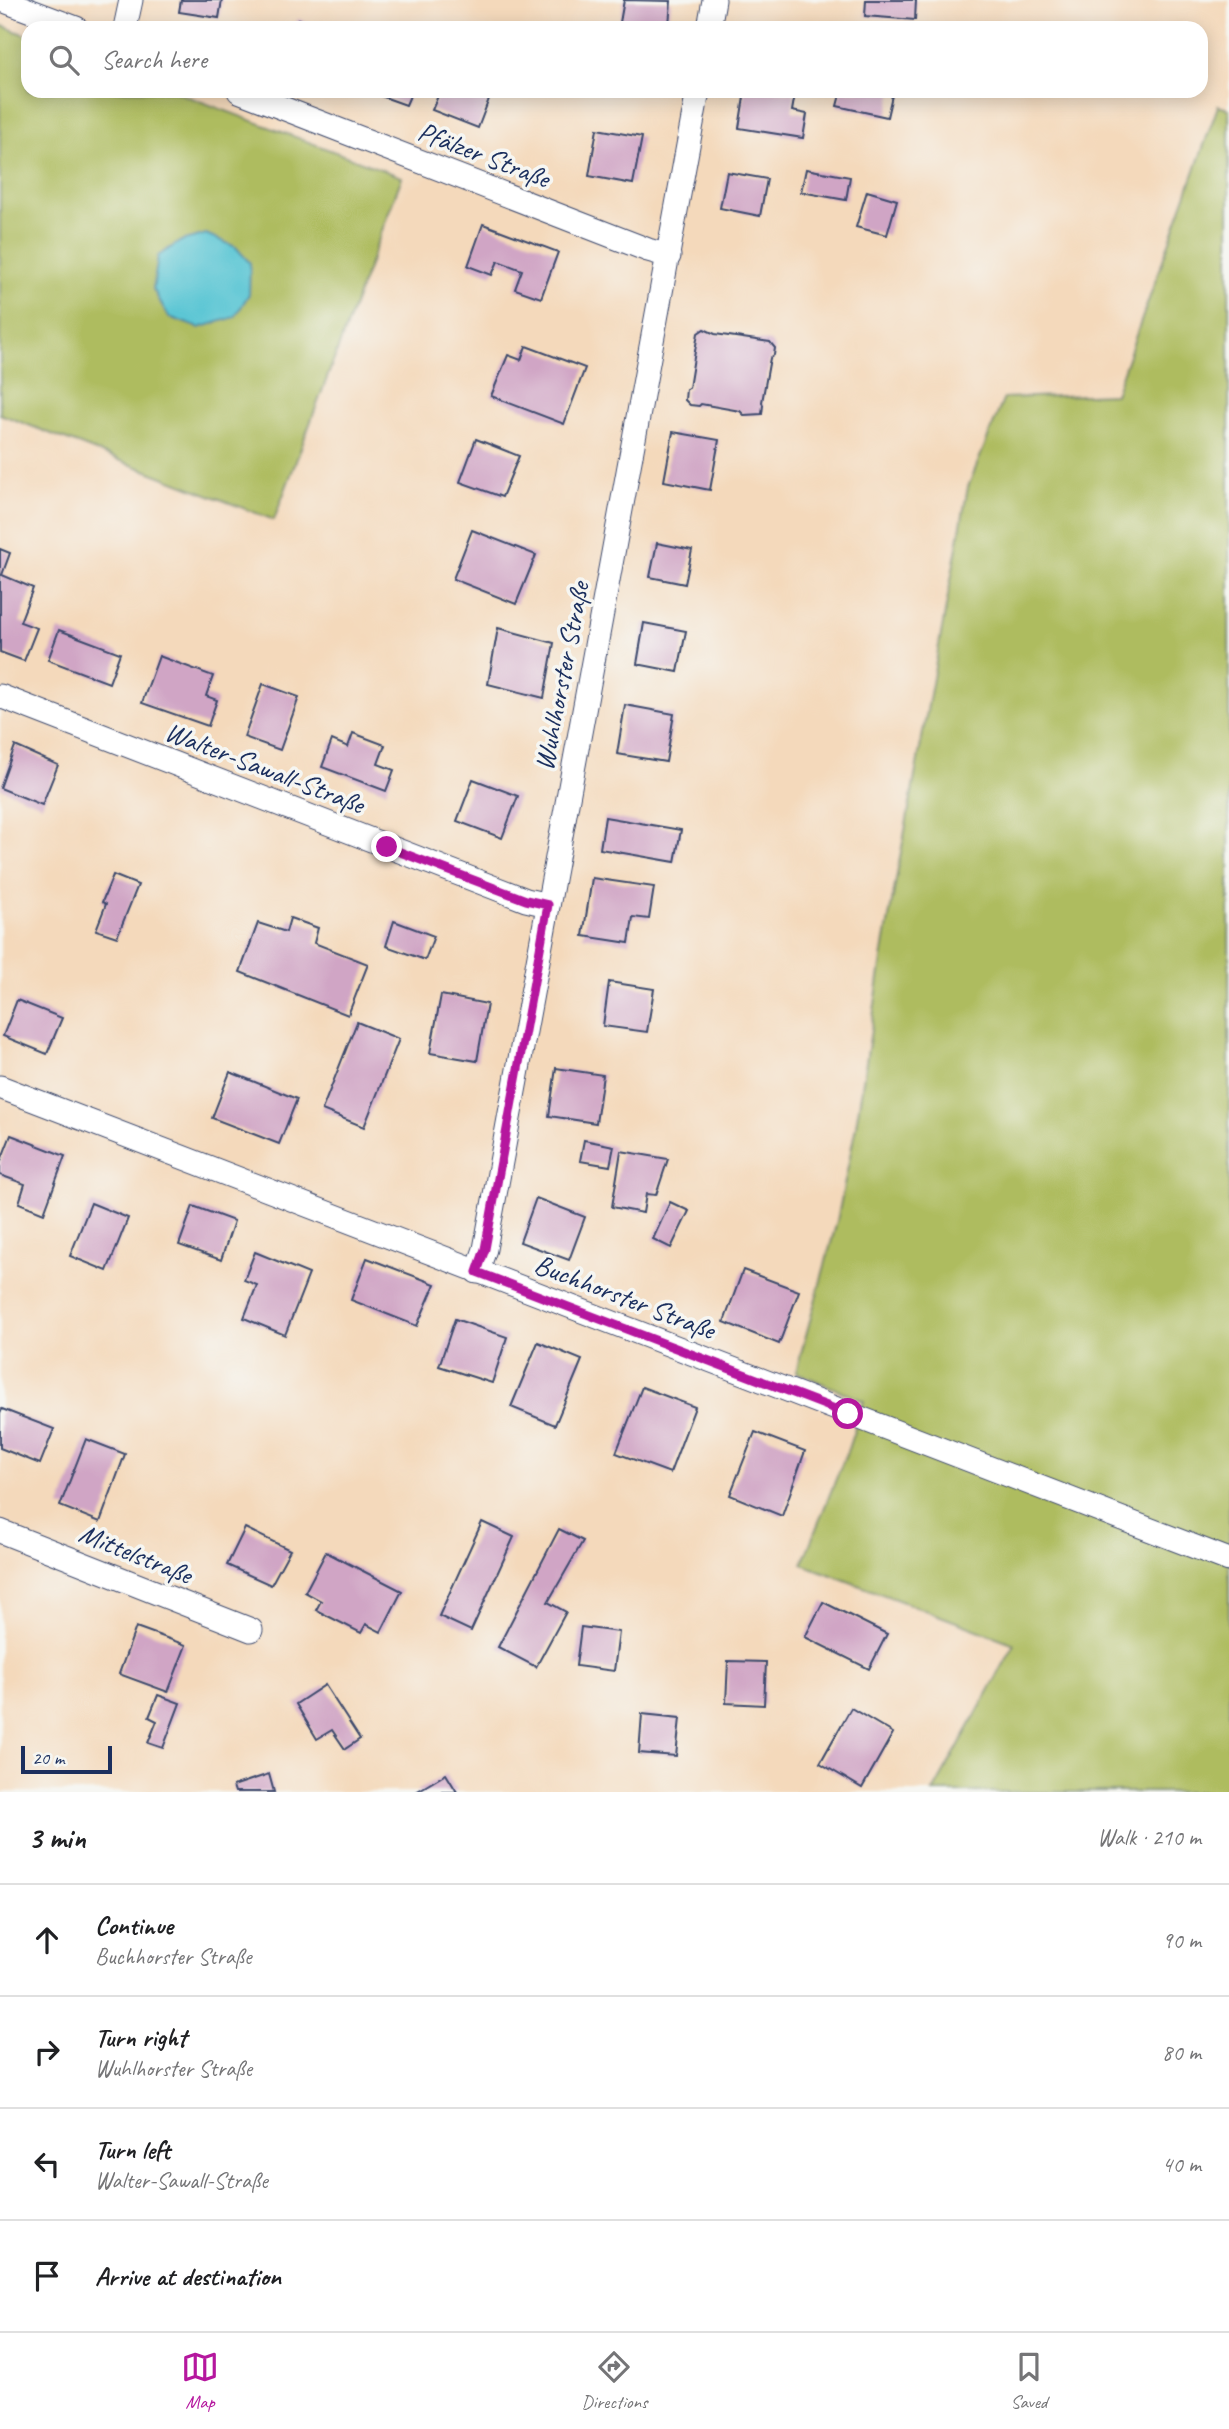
<!DOCTYPE html>
<meta charset="utf-8">
<style>
:root{--surface:#fff;--page:#f6f6f6;--text:#202124;--muted:#757577;--line:#e0e0e0;--accent:#b5179e}
body{margin:0;font-family:Caveat,sans-serif;background:var(--page);color:var(--text)}
.scale{position:absolute;left:21px;bottom:18px;width:91px;box-sizing:border-box;padding-left:7px;border:4px solid #1b2f5e;border-top:0;font-size:19px;line-height:24px;white-space:nowrap;color:#1b2f5e;-webkit-text-stroke:5px #f6f6f2;paint-order:stroke}
.stop{position:absolute;width:21px;height:21px;margin:-16px;border:5px solid #b5179e;border-radius:50%;background:#fff}
.stop.end{background:#b5179e;border-color:#fff;box-shadow:0 2px 7px #0008}
.list{margin:0;padding:0;list-style:none}
h2{display:flex;justify-content:space-between;align-items:center;height:91px;margin:0;padding:0 28px;font-size:30px}
h2 small{font-size:23px;font-weight:400;color:var(--muted)}
.list li{display:grid;grid-template-columns:46px 1fr auto;gap:21px;align-items:center;box-sizing:border-box;height:112px;padding:0 28px;border-top:2px solid var(--line)}
.list b{display:block;font-size:26px;white-space:nowrap}
.list p{margin:0;font-size:23px;white-space:nowrap;color:var(--muted)}
.list em{font-size:23px;font-style:normal;color:var(--muted)}
.icon{flex:none;width:38px;height:38px;fill:none;stroke:currentColor;stroke-width:2;stroke-linecap:round;stroke-linejoin:round}
.map{position:relative;flex:none;width:1229px;height:1792px;overflow:hidden}
.search{position:absolute;background:var(--surface);box-shadow:0 4px 18px #0003;left:21px;right:21px;top:21px;height:77px;display:flex;align-items:center;gap:18px;box-sizing:border-box;padding:0 24px;border-radius:21px;color:var(--muted);font-size:26px}
.sheet{height:539px;background:var(--surface)}
nav{display:flex;justify-content:space-around;align-items:center;box-sizing:border-box;height:98px;border-top:2px solid var(--line);background:var(--surface);font-size:19px;color:var(--muted)}
nav a{display:grid;justify-items:center;gap:4px}
nav .on{color:var(--accent)}
.map>svg:first-child{display:block}
.green{fill:#aebc5e;stroke:#64765e;stroke-width:2;fill-rule:evenodd}
.water{fill:#5bc6d4;stroke:#3b7a99;stroke-width:2}
.building{fill:#d0a5c5}
.lines{fill:none;stroke-linecap:round;stroke-linejoin:round}
.street-casing{stroke:#3c486c;stroke-width:25}
.street{stroke:#fff;stroke-width:23}
.route{stroke:#b5179e;stroke-width:9}
.labels{text-anchor:middle;stroke-width:7;stroke-linejoin:round;paint-order:stroke}
.street-label{font-size:28px;fill:#1b2f5e;stroke:#f6f6f2}
</style>
<div class="map">
<svg width="1229" height="1792" viewBox="0 0 1229 1792">
<rect width="100%" height="100%" fill="#f6f6f2"/>
<filter id="ink" filterUnits="userSpaceOnUse"><feTurbulence type="fractalNoise" baseFrequency=".0143" numOctaves="2"/><feDisplacementMap in="SourceGraphic" scale="14" xChannelSelector="R" yChannelSelector="G"/><feConvolveMatrix kernelMatrix="1 2 1 2 8 2 1 2 1" color-interpolation-filters="sRGB"/></filter>
<filter id="wash" filterUnits="userSpaceOnUse"><feTurbulence type="fractalNoise" baseFrequency=".00686" numOctaves="4" result="noise"/><feDisplacementMap in="SourceGraphic" scale="28" xChannelSelector="R" yChannelSelector="G"/><feGaussianBlur stdDeviation="1.57" result="paint"/><feColorMatrix in="noise" values="0 0 0 0 0 0 0 0 0 0 0 0 0 0 0 0 0 1.4 0 .05"/><feComposite in="paint" operator="in"/></filter>
<g filter="url(#wash)">
<rect width="100%" height="100%" fill="#f4d9bb"/>
<!-- green -->
<g class="green">
<path d="M0,25L28,36V91H173L402,177L274,520L0,414ZM153,289L199,328L169,317Z"/>
<path d="M1218,106L1229,109V1792H933L1015,1644L802,1564L848,1449L864,1401L796,1372L837,1221L856,1126L885,940L968,487L1004,398L1115,394Z"/>
</g>
<!-- water -->
<path class="water" d="M206,234L236,247L250,263L249,294L235,317L199,328L169,317L153,289L158,256L181,241Z"/>
<g id="blocks">
<!-- building -->
<g class="building">
<path d="M181,0H222L219,18L179,12Z"/>
<path d="M624,0L671,1L669,25L666,24L665,28H619Z"/>
<path d="M866,0H916L915,20L865,16Z"/>
<path d="M298,19L321,28H294Z"/>
<path d="M367,91H412L406,105Z"/>
<path d="M440,91H492L478,128L432,110Z"/>
<path d="M745,91H776L795,94L792,111L807,114L803,138L739,128Z"/>
<path d="M841,91H893L887,117L837,106Z"/>
<path d="M597,129L642,137L633,184L589,176Z"/>
<path d="M806,169L850,177L846,200L801,192Z"/>
<path d="M727,172L767,179L760,216L720,208Z"/>
<path d="M867,191L897,200L887,235L856,227Z"/>
<path d="M483,224L558,252L541,298L515,289L522,270L498,261L492,275L468,266Z"/>
<path d="M704,329L715,334L770,342L775,348L774,355L770,358L762,402L763,405L762,414L744,415L740,411L701,404L699,406L690,405L685,400L686,389L689,388L698,333Z"/>
<path d="M526,346L585,368L564,424L491,396L508,355L521,360Z"/>
<path d="M673,432L719,440L710,490L664,481Z"/>
<path d="M476,439L519,456L502,497L460,482Z"/>
<path d="M472,530L536,555L516,604L453,579Z"/>
<path d="M657,543L692,550L685,584L650,577Z"/>
<path d="M0,549L10,553L2,575L33,588L20,622L37,628L24,661L0,652Z"/>
<path d="M644,623L686,631L678,672L637,664Z"/>
<path d="M498,628L554,643L544,698L488,684Z"/>
<path d="M59,630L120,653L109,683L48,660Z"/>
<path d="M159,656L213,676L206,696L217,700L208,726L142,703Z"/>
<path d="M263,684L299,697L280,750L244,737Z"/>
<path d="M625,705L674,714L666,762L617,754Z"/>
<path d="M353,733L385,745L378,764L394,770L386,791L322,767L332,740L348,747Z"/>
<path d="M15,746L58,765L42,805L0,788Z"/>
<path d="M473,779L518,796L502,838L457,821Z"/>
<path d="M605,817L681,830L675,862L600,849Z"/>
<path d="M113,875L138,885L117,937L96,930L106,904L102,902Z"/>
<path d="M592,878L654,887L649,919L633,917L629,943L583,936Z"/>
<path d="M290,918L318,928L314,943L368,964L348,1015L240,972L258,923L286,932Z"/>
<path d="M394,921L434,936L425,960L386,946Z"/>
<path d="M609,982L654,989L647,1032L603,1026Z"/>
<path d="M441,995L487,1004L477,1061L430,1053Z"/>
<path d="M17,1000L62,1018L47,1054L3,1036Z"/>
<path d="M357,1022L399,1039L364,1127L322,1110Z"/>
<path d="M556,1068L603,1075L596,1123L549,1116Z"/>
<path d="M230,1072L297,1099L279,1144L212,1118Z"/>
<path d="M11,1135L65,1156L44,1213L19,1203L25,1184L0,1175V1163Z"/>
<path d="M584,1140L614,1146L610,1166L580,1161Z"/>
<path d="M621,1151L668,1159L656,1195L646,1194L643,1213L612,1207Z"/>
<path d="M536,1198L585,1217L569,1260L520,1242Z"/>
<path d="M670,1202L689,1211L671,1248L653,1239Z"/>
<path d="M91,1203L128,1218L107,1271L70,1256Z"/>
<path d="M193,1206L234,1221L221,1260L179,1245Z"/>
<path d="M255,1252L309,1274L285,1335L244,1318L257,1285L244,1280Z"/>
<path d="M367,1258L435,1284L417,1326L351,1300Z"/>
<path d="M743,1270L799,1291L779,1344L724,1322Z"/>
<path d="M455,1319L507,1337L492,1383L439,1366Z"/>
<path d="M538,1342L582,1360L555,1425L511,1407Z"/>
<path d="M642,1387L695,1407L670,1473L616,1453Z"/>
<path d="M2,1409L54,1429L40,1464L0,1448V1414Z"/>
<path d="M755,1432L805,1451L782,1516L730,1495Z"/>
<path d="M86,1439L125,1454L100,1522L60,1506Z"/>
<path d="M482,1522L514,1537L471,1631L439,1616Z"/>
<path d="M245,1528L290,1550L271,1585L227,1565Z"/>
<path d="M559,1529L583,1541L548,1602L566,1612L536,1667L498,1647Z"/>
<path d="M326,1552L402,1591L381,1632L366,1624L361,1633L316,1610L321,1601L305,1592Z"/>
<path d="M823,1602L887,1634L869,1669L805,1637Z"/>
<path d="M136,1627L186,1645L168,1692L119,1674Z"/>
<path d="M581,1627L619,1632L614,1671L576,1666Z"/>
<path d="M728,1661L766,1662L764,1705L726,1703Z"/>
<path d="M325,1685L360,1739L345,1749L332,1730L317,1739L296,1704Z"/>
<path d="M158,1695L180,1703L163,1748L148,1743L157,1721L149,1717Z"/>
<path d="M851,1708L893,1733L862,1788L820,1763Z"/>
<path d="M642,1714L680,1718L676,1756L639,1753Z"/>
<path d="M269,1774L274,1792H235L233,1786Z"/>
<path d="M446,1774L457,1792H416Z"/>
</g>
</g>
</g>
<g filter="url(#ink)">
<use href="#blocks" fill-opacity="0" stroke="#3c486c" stroke-width="2"/>
<g class="lines">
<defs>
<g id="street">
<path d="M2,0L76,28"/>
<path d="M125,28L131,0"/>
<path d="M709,28L714,0"/>
<path d="M239,91L648,250L669,256"/>
<path d="M0,696L526,900L548,905"/>
<path d="M0,1087L1229,1560"/>
<path d="M477,1272L485,1249L698,91"/>
<path d="M0,1531L251,1630"/>
</g>
</defs>
<!-- street casing -->
<use href="#street" class="street-casing"/>
<!-- street -->
<use href="#street" class="street"/>
</g>
</g>
<g class="lines" filter="url(#ink)">
<!-- route -->
<path class="route" d="M387,847L526,900L548,905L485,1249L477,1272L848,1414"/>
</g>
<g class="labels">
<!-- street labels -->
<g class="street-label">
<text transform="translate(484 154) rotate(21)" y="10">Pfälzer Straße</text>
<text transform="translate(561 676) rotate(-79)" y="10">Wuhlhorster Straße</text>
<text transform="translate(265 767) rotate(21)" y="10">Walter-Sawall-Straße</text>
<text transform="translate(625 1296) rotate(21)" y="10">Buchhorster Straße</text>
<text transform="translate(136 1553) rotate(22)" y="10">Mittelstraße</text>
</g>
</g>
</svg>
<div class="scale">20 m</div>
<div class="stop" style="left:848px;top:1414px"></div>
<div class="stop end" style="left:387px;top:847px"></div>
<div class="search"><svg class="icon" aria-label="search" viewBox="0 0 24 24"><circle cx="10" cy="10" r="6"/><path d="M15 15l6 6"/></svg>Search here</div>
</div>
<section class="sheet">
<h2>3 min<small>Walk · 210 m</small></h2>
<ul class="list">
<li><svg class="icon" aria-label="ahead" viewBox="0 0 24 24"><path d="M12 20V5M6 11l6-6 6 6"/></svg><div><b>Continue</b><p>Buchhorster Straße</p></div><em>90 m</em></li>
<li><svg class="icon" aria-label="right" viewBox="0 0 24 24"><path d="M7 20v-9h11M14 6l5 5-5 5"/></svg><div><b>Turn right</b><p>Wuhlhorster Straße</p></div><em>80 m</em></li>
<li><svg class="icon" aria-label="left" viewBox="0 0 24 24"><path d="M17 20v-9H6M10 6l-5 5 5 5"/></svg><div><b>Turn left</b><p>Walter-Sawall-Straße</p></div><em>40 m</em></li>
<li><svg class="icon" aria-label="arrive" viewBox="0 0 24 24"><path d="M6 21V4h12l-3 4 3 4H6"/></svg><div><b>Arrive at destination</b></div></li>
</ul>
</section>
<nav>
<a class="on"><svg class="icon" aria-label="map" viewBox="0 0 24 24"><path d="M3 6l6-2 6 2 6-2v14l-6 2-6-2-6 2zM9 4v14M15 6v14"/></svg>Map</a>
<a><svg class="icon" aria-label="directions" viewBox="0 0 24 24"><path d="M12 3l9 9-9 9-9-9zM9 14v-3h6M13 9l2 2-2 2"/></svg>Directions</a>
<a><svg class="icon" aria-label="saved" viewBox="0 0 24 24"><path d="M7 4h10v16l-5-4-5 4z"/></svg>Saved</a>
</nav>
